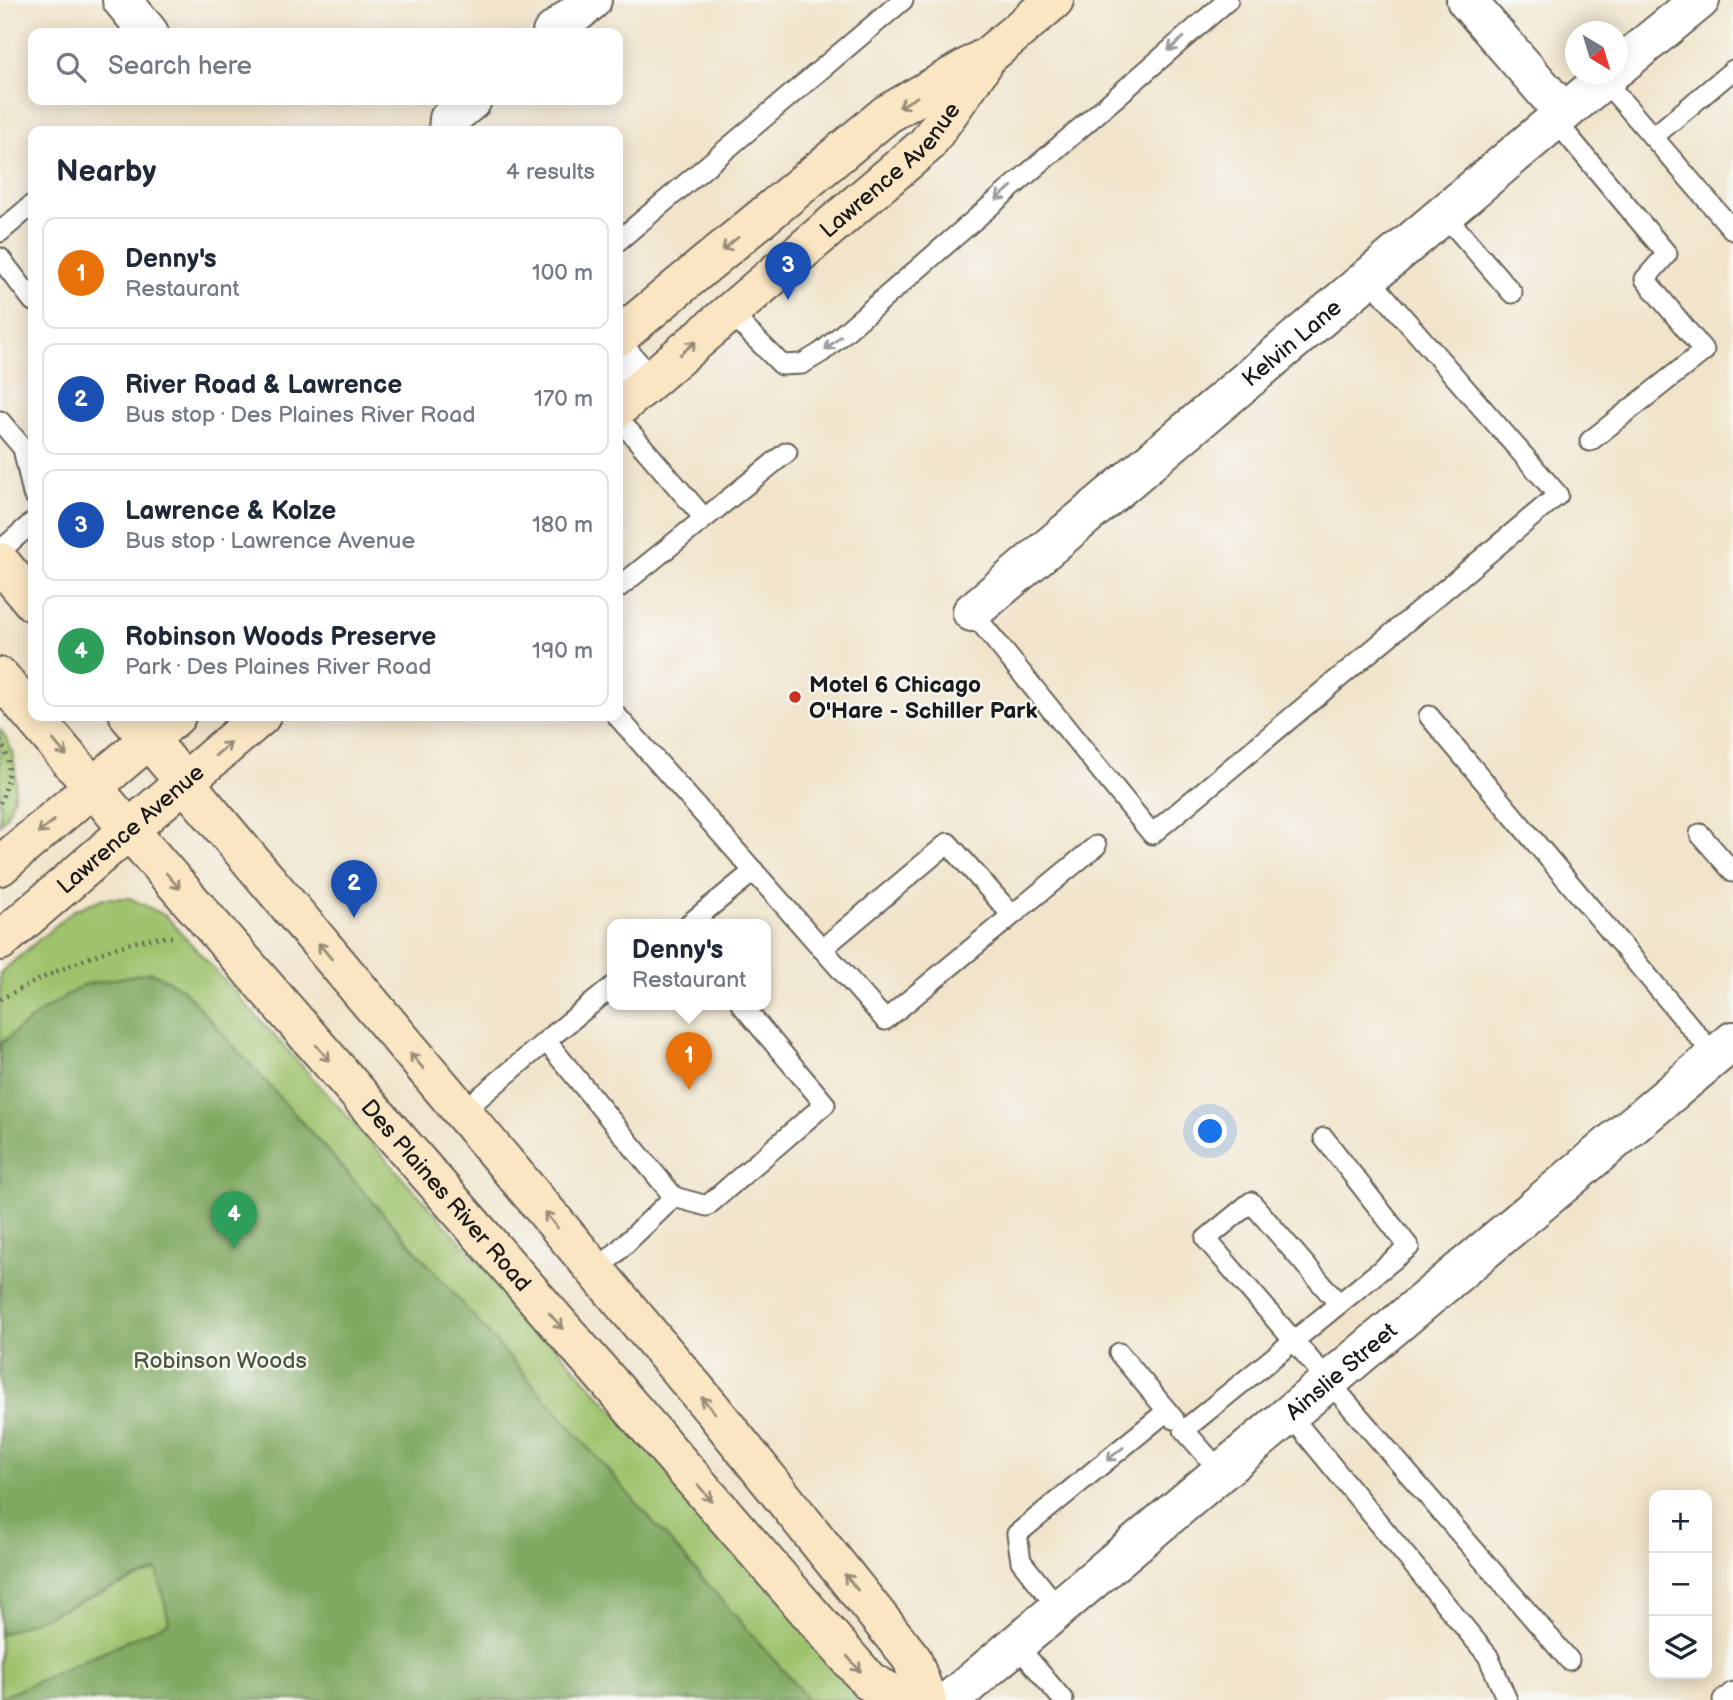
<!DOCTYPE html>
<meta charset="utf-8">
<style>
:root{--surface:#fff;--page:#f6f6f7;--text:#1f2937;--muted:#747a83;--line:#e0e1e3;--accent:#c8321e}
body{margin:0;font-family:"Balsamiq Sans",sans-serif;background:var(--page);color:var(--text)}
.controls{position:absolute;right:21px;bottom:21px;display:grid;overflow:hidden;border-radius:14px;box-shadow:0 4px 18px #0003}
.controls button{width:63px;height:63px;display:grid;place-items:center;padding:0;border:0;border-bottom:2px solid var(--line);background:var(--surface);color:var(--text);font:35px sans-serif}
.compass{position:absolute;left:1565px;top:21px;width:63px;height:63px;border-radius:50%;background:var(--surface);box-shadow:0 4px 18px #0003;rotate:142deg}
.you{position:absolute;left:1211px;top:1132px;width:24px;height:24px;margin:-18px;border:5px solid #fff;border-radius:50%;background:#1a73e8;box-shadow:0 0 0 10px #1a73e833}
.badge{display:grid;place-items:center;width:46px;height:46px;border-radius:50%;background:var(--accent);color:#fff;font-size:23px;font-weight:700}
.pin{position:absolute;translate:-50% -58px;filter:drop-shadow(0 2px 4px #0008)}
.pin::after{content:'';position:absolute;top:37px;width:24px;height:21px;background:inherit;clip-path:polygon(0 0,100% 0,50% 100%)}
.popup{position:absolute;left:607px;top:919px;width:164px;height:91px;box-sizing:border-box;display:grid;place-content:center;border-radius:14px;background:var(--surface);filter:drop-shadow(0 2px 5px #0005);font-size:23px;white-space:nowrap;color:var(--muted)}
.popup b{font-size:26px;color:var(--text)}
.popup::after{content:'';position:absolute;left:50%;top:100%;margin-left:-14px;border:14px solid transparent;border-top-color:var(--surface)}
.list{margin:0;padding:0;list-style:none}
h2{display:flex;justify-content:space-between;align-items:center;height:91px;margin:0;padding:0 28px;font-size:30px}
h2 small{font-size:23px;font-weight:400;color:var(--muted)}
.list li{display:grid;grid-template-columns:46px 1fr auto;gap:21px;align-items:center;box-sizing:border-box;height:112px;margin:0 14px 14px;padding:0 14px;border:2px solid var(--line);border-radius:14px}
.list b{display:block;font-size:26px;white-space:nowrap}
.list p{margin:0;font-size:23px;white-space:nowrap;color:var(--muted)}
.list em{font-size:23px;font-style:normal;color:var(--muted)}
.icon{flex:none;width:38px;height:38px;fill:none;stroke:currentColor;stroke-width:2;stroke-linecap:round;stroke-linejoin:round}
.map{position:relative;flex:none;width:1733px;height:1700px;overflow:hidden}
.search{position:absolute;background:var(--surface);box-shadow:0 4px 18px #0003;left:28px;top:28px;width:595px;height:77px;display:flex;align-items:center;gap:18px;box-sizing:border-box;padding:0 24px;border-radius:14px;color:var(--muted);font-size:26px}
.panel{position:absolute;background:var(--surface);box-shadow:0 4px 18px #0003;left:28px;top:126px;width:595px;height:595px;border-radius:14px}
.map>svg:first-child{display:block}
.green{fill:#9fc26c;stroke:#5e6f44;stroke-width:2}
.forest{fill:#7fa860;stroke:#4e623e;stroke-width:2}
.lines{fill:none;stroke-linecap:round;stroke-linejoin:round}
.service-casing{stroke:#676259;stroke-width:23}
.minor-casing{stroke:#676259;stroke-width:42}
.secondary-casing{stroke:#676259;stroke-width:42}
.path{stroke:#676259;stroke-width:4.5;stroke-dasharray:2 5;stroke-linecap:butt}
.service{stroke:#fff;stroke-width:19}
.minor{stroke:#fff;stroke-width:38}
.secondary{stroke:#fbe6c4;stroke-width:38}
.oneway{stroke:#999}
.oneway2{stroke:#978b78}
.poi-dot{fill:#c8321e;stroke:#f6f6f2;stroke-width:2.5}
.labels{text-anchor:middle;stroke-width:5;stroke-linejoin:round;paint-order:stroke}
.street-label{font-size:23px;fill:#1c1c1c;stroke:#f6f6f2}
.poi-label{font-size:23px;font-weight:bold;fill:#1c1c1c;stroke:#f6f6f2;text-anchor:start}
.park-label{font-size:23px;fill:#4a5638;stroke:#f6f6f2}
</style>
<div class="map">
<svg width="1733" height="1700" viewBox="0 0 1733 1700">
<rect width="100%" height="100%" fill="#f6f6f2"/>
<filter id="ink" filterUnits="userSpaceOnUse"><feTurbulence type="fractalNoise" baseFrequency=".0143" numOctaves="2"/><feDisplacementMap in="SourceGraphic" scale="14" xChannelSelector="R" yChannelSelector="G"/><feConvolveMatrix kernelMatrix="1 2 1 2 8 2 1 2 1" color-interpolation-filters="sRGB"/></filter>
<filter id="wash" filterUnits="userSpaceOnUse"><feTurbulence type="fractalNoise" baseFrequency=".00686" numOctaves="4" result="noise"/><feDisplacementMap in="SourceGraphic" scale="28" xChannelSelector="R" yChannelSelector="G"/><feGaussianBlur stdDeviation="1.57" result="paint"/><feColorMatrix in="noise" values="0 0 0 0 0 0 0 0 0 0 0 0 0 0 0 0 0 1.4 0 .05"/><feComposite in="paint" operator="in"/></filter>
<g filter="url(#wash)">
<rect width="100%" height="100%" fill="#f1e4cb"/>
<!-- green -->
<g class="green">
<path d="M0,729C20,755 22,799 0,824Z"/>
<path d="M104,898H130L166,916L717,1525L867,1700H0V973L74,910Z"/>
</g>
<!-- forest -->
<path class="forest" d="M151,972L182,988L399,1231L809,1700H0V1698L169,1622L157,1570L0,1635V1044L38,1014L83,985Z"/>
</g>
<g filter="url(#ink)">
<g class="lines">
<defs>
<g id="service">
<path d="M1603,79L1733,230"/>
<path d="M1554,119L1667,254L1645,279L1704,351L1590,441"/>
<path d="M1653,137L1733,70"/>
<path d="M1443,213L1512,293"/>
<path d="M0,232L33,204"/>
<path d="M618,241L903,0"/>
<path d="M0,258L33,301"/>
<path d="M730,313L782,365L802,364L822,352L1228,0"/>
<path d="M618,418L704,518"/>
<path d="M0,421L23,448L33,494"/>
<path d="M0,551L33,522"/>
<path d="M618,588L787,452"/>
<path d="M972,612L1152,834L1558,495L1368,277"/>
<path d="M617,716L885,1020L1096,846"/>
<path d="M1429,716L1715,1056"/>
<path d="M1700,834L1733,872"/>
<path d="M689,924L754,871"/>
<path d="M822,949L948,843L1011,914"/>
<path d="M546,1041L612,987"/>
<path d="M461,1113L546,1041L674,1197L596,1272"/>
<path d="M1324,1138L1409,1247L1339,1304L1251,1202L1206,1239L1569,1660"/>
<path d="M674,1197L707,1206L825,1104L741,1004"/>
<path d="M1119,1353L1174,1419"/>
<path d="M1290,1415L1488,1656L1507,1700"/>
<path d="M1221,1472L1184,1430L1339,1304"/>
<path d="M1059,1609L1021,1561L1017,1534L1167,1411"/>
<path d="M1016,1644L1063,1700"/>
<path d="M1723,1700L1733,1692"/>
</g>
<g id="minor">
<path d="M122,0L149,33"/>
<path d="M1466,0L1563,112"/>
<path d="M552,33L592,0"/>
<path d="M1618,67L1700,0"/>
<path d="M448,131L449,119L472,100"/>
<path d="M618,353L645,385"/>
<path id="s1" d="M972,612L1610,74"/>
<path id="s2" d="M950,1700L1733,1041"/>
</g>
<g id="secondary">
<path d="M618,337L887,114L988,56L1054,0"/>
<path id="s3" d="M618,408L926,145L983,64"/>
<path d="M0,562L33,602"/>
<path id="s4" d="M0,677L129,830L869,1681L904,1700"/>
<path d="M129,716L713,1410L912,1659L927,1700"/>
<path d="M0,866L176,716"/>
<path id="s5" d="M0,941L261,716"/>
</g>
</defs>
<!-- service casing -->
<use href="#service" class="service-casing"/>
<!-- minor casing -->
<use href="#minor" class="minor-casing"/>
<!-- secondary casing -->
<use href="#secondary" class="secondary-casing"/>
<!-- path -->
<g class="path">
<path d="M0,741C14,761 9,783 0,803"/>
<path d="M0,999C44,977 124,936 172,937"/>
</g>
<!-- service -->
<use href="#service" class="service"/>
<!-- minor -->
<use href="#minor" class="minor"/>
<!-- secondary -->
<use href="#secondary" class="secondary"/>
</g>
<!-- one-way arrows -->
<defs><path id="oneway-shaft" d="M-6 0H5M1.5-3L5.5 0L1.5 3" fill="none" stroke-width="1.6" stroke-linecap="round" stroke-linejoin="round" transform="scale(1.75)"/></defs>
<g class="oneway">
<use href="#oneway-shaft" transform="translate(1176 44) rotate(139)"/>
<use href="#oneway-shaft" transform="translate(1004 193) rotate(139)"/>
<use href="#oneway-shaft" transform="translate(833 343) rotate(139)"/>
<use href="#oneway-shaft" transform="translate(1115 1454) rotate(141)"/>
</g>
<g class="oneway2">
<use href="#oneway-shaft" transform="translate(908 102) rotate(150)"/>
<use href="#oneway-shaft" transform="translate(730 244) rotate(140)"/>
<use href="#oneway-shaft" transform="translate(688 348) rotate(-40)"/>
<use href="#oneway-shaft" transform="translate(60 748) rotate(50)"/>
<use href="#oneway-shaft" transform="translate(223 749) rotate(-41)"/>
<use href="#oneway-shaft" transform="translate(46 827) rotate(140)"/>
<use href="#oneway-shaft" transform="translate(173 881) rotate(49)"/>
<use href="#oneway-shaft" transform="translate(325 951) rotate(-130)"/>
<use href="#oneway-shaft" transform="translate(323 1053) rotate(49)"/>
<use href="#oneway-shaft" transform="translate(417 1061) rotate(-130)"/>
<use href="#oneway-shaft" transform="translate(551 1220) rotate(-130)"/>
<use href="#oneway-shaft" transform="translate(556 1321) rotate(49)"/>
<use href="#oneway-shaft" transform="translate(708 1405) rotate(-130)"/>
<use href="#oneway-shaft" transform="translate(705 1493) rotate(49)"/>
<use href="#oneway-shaft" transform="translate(851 1582) rotate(-129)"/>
<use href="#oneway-shaft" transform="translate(854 1664) rotate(49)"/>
</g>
</g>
<!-- markers -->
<circle class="poi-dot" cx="795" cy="697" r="7"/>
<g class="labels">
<!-- street labels -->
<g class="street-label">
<text dy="8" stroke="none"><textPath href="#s3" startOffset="362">Lawrence Avenue</textPath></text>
<text dy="8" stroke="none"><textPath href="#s1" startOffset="418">Kelvin Lane</textPath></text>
<text dy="8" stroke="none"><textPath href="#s5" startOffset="172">Lawrence Avenue</textPath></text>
<text dy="8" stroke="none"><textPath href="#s4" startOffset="684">Des Plaines River Road</textPath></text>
<text dy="8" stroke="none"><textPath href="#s2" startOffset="511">Ainslie Street</textPath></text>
</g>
<!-- poi labels -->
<g class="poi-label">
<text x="809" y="692">Motel 6 Chicago<tspan x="809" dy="26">O'Hare - Schiller Park</tspan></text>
</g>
<!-- park labels -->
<g class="park-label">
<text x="220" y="1368">Robinson Woods</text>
</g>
</g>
</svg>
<div class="controls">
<button>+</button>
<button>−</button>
<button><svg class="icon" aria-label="layers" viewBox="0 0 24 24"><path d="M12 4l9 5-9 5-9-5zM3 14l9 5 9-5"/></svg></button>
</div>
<svg class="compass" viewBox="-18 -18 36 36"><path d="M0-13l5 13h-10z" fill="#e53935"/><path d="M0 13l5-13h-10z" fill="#747a83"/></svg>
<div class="you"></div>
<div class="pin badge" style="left:689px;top:1090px;background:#e8710a">1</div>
<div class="popup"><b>Denny's</b>Restaurant</div>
<div class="pin badge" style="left:354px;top:918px;background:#1a4fb4">2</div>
<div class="pin badge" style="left:788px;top:300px;background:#1a4fb4">3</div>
<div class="pin badge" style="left:234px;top:1249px;background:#2e9e5b">4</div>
<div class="search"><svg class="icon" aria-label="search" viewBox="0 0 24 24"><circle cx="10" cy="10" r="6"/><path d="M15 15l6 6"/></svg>Search here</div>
<section class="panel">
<h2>Nearby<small>4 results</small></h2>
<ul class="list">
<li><span class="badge" style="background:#e8710a">1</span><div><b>Denny's</b><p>Restaurant</p></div><em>100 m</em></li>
<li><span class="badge" style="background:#1a4fb4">2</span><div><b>River Road &amp; Lawrence</b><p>Bus stop · Des Plaines River Road</p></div><em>170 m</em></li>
<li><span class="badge" style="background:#1a4fb4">3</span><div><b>Lawrence &amp; Kolze</b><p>Bus stop · Lawrence Avenue</p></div><em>180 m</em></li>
<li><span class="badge" style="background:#2e9e5b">4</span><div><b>Robinson Woods Preserve</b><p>Park · Des Plaines River Road</p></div><em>190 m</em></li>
</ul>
</section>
</div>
